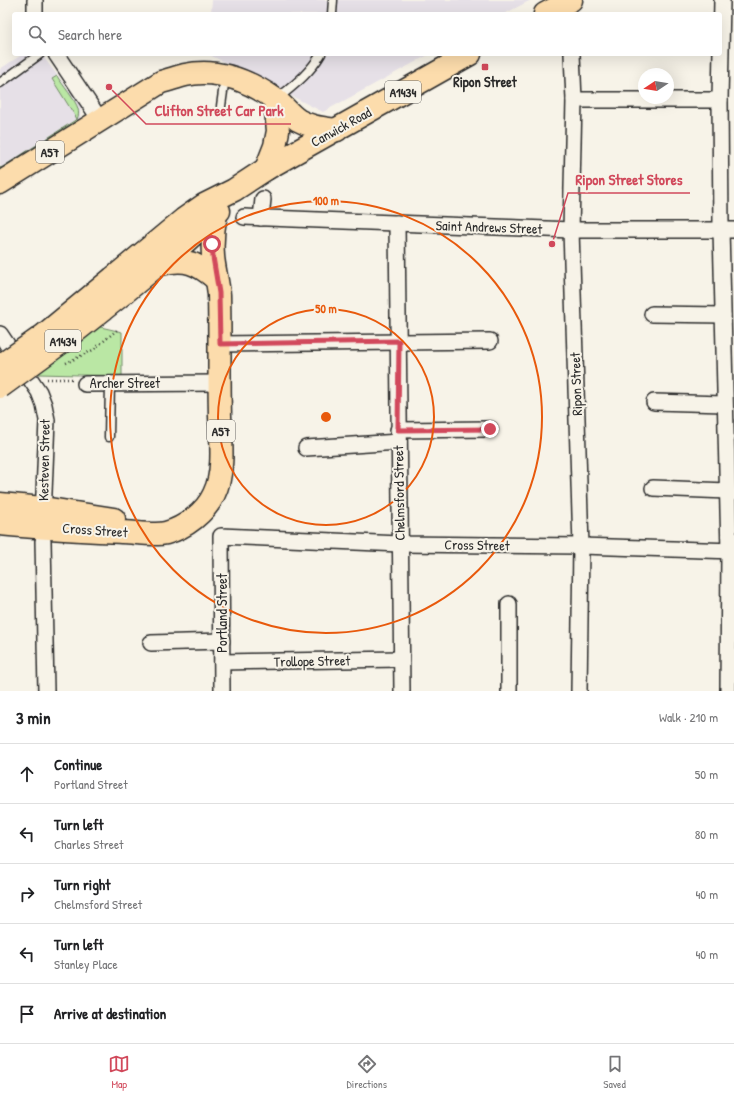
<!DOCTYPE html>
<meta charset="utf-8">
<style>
:root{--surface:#fff;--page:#f2f2f2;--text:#202124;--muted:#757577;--line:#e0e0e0;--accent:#d1495b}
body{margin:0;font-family:"Patrick Hand",sans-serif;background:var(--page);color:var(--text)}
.compass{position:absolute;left:638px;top:68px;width:36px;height:36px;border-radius:50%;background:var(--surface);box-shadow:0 4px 16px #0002;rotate:258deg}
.stop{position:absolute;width:12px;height:12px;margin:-9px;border:3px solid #d1495b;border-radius:50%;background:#fff}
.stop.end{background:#d1495b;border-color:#fff;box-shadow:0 1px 4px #0008}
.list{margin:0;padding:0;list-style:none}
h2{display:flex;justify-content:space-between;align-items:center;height:52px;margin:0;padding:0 16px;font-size:17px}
h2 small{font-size:13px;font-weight:400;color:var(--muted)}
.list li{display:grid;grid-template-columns:26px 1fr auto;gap:12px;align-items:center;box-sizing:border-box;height:60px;padding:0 16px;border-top:1px solid var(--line)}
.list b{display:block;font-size:15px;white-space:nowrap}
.list p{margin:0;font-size:13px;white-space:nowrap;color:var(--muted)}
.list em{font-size:13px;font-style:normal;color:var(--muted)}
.icon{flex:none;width:22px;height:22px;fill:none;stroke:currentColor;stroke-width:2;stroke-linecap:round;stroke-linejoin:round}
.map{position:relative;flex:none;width:734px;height:691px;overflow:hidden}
.search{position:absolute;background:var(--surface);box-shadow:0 4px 16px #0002;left:12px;right:12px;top:12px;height:44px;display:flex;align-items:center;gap:10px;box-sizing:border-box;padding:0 14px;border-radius:4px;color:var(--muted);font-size:15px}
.sheet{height:352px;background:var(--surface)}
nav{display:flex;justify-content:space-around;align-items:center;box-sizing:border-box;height:56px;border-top:1px solid var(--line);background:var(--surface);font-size:11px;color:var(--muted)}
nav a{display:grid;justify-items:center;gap:2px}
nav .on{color:var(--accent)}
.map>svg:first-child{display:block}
.built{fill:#e6e0e7}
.green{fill:#bae7a4;stroke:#728968}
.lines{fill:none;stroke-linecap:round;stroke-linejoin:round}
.service-casing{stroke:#2b2b2b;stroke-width:11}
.minor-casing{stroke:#2b2b2b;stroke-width:18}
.primary-casing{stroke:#2b2b2b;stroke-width:25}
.path{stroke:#2b2b2b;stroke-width:2.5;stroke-dasharray:1 3;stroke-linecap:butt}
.service{stroke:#f7f3e8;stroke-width:8}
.minor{stroke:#f7f3e8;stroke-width:15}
.primary{stroke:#fcdcac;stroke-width:22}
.primary-bridge-casing{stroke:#2b2b2b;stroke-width:25;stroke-linecap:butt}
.primary-bridge{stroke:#fcdcac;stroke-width:22}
.route{stroke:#d1495b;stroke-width:5}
.ring{fill:none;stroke:#e8590c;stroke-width:2}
.poi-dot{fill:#d1495b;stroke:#f7f3e8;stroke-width:1.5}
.labels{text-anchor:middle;stroke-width:4;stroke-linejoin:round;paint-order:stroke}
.shield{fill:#f7f3e8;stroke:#686764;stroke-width:1}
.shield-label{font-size:13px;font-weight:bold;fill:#2b2b2b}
.poi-label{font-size:14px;font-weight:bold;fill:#2b2b2b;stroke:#f7f3e8}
.street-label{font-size:14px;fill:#2b2b2b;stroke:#f7f3e8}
.centre{fill:#e8590c;stroke:#f7f3e8;stroke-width:2}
.ring-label{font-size:12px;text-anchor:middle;font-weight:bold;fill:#e8590c;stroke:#f7f3e8;stroke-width:4;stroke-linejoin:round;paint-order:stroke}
.leader{fill:none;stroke:#d1495b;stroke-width:1.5}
.callout-dot{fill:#d1495b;stroke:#f7f3e8;stroke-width:1.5}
.callout-label{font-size:15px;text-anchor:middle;font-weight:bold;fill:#d1495b;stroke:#f7f3e8;stroke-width:4;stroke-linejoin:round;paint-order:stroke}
</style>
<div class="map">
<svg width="734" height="691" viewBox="0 0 734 691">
<rect width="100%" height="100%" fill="#f7f3e8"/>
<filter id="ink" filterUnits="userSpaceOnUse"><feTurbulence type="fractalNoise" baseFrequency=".025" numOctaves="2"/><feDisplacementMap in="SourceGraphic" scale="8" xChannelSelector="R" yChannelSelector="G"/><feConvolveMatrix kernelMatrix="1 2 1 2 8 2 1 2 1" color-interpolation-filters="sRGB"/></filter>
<g filter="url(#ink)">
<!-- built -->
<g class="built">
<path d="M212,0H531L504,14H211Z"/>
<path d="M23,54H41L81,106L80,123L0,171V69Z"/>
<path d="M208,54H430L323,112Z"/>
</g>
<!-- green -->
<g class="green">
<path d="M57,76C61,83 77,102 78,109C80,116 76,122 72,128L0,171V167L1,168L77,119L52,79Z"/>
<path d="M92,325L122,332V376L38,374L36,364Z"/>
</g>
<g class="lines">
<defs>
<g id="service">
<path d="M332,14L333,0"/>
<path d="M0,83L40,54"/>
<path d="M277,99C294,85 310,73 321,54"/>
<path d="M221,106L225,77"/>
<path d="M109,437L110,383"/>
</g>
<g id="minor">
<path d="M35,0V14"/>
<path d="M722,0L720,100L721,229L729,551L728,691"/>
<path d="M56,54L101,121"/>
<path d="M572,54L574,100L571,230L581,546L579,691"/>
<path d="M574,100H720"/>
<path d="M244,217L571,230H734"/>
<path d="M261,218L263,199"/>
<path d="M397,223L402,691"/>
<path d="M652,314L723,315"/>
<path d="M0,334L39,392L44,405L47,420L43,517"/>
<path d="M220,344L490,341"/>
<path d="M85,384L219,383"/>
<path d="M654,402L724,404"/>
<path d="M398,430L490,429"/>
<path d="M306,448L399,442"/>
<path d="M653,488L727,491"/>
<path d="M43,541L46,691"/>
<path d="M509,604V691"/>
<path d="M151,643L222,641"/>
<path d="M222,662L401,659"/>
<path d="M222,691L221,536L400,544L581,546L734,551"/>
</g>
<g id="primary">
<path d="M545,14L571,0"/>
<path d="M266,169L275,146L278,131L275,100"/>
<path d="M0,183L161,82C169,80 177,77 185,75C217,68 249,81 275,99C283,105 289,114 298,120C310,127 323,128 337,130"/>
<path d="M161,264C186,258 197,263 216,279"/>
<path d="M113,278L184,219L204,205L234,190L266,169L470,54"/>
<path d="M124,293L183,244L219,211"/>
<path d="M0,504L43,508L114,519"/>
<path d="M0,524C40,528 81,530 121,532C134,532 154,536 166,533C185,528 206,512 214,494C225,472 221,440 220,416C219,376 220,336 219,295C218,282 214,269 213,256C212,242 213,228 216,214"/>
</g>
</defs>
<!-- service casing -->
<use href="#service" class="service-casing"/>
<!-- minor casing -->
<use href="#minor" class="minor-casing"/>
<!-- primary casing -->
<use href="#primary" class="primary-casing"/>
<!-- path -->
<g class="path">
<path d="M66,363L93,350L117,330"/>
<path d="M47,379H72"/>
</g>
<!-- service -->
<use href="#service" class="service"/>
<!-- minor -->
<use href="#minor" class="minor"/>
<!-- primary -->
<use href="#primary" class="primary"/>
<defs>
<g id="primary-bridge">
<path d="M0,366L44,335L113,278"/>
<path d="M0,387L62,342L124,293"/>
</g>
</defs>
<!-- primary-bridge casing -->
<use href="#primary-bridge" class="primary-bridge-casing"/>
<!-- primary-bridge -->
<use href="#primary-bridge" class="primary-bridge"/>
</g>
</g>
<g class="lines" filter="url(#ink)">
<!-- route -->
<path class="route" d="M212,244L213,257L219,293L220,344L399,341L398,430L490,429"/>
</g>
<!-- distance rings -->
<g class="ring">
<circle cx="326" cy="417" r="108"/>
<circle cx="326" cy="417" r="216"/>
</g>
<!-- markers -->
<rect class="poi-dot" x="481" y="63" width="8" height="8" rx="2"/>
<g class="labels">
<!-- shield labels -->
<g class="shield">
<rect x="385" y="81" width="36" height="22" rx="3"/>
<rect x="36" y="141" width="28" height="22" rx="3"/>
<rect x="45" y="330" width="36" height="22" rx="3"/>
<rect x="207" y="420" width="28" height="22" rx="3"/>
</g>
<g class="shield-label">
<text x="403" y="97">A1434</text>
<text x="50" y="157">A57</text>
<text x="63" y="346">A1434</text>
<text x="221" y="436">A57</text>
</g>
<!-- poi labels -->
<g class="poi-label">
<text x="485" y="87">Ripon Street</text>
</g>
<!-- street labels -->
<g class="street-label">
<text transform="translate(341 127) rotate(-29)" y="5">Canwick Road</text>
<text transform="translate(489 227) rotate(2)" y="5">Saint Andrews Street</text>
<text x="125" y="388">Archer Street</text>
<text transform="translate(576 384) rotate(-92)" y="5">Ripon Street</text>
<text transform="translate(44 460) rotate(-89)" y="5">Kesteven Street</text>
<text transform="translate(399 493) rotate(-91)" y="5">Chelmsford Street</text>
<text transform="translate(95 530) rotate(4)" y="5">Cross Street</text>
<text transform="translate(477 545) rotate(1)" y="5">Cross Street</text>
<text transform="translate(222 613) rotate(-90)" y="5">Portland Street</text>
<text transform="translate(312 661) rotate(-1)" y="5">Trollope Street</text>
</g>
</g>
<circle cx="326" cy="417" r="6" class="centre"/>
<g class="ring-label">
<text x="326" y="205">100 m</text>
<text x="326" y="313">50 m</text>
</g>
<!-- callouts -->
<path class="leader" d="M109 87L146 124H291M552 244L568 193H690"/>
<g class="callout-dot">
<circle cx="109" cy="87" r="4"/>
<circle cx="552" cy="244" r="4"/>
</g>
<g class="callout-label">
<text x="219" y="116">Clifton Street Car Park</text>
<text x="629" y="185">Ripon Street Stores</text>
</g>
</svg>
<svg class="compass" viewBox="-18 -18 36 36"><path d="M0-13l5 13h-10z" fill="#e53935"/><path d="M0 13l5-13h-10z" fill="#757577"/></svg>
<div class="stop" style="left:212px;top:244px"></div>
<div class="stop end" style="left:490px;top:429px"></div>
<div class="search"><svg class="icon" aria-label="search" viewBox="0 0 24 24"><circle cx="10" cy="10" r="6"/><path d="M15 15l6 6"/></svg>Search here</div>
</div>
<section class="sheet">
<h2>3 min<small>Walk · 210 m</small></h2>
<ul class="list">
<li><svg class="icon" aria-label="ahead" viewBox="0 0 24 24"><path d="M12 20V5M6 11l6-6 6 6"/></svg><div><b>Continue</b><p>Portland Street</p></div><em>50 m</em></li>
<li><svg class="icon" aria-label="left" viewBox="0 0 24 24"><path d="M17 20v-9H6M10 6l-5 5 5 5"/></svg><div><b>Turn left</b><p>Charles Street</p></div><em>80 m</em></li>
<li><svg class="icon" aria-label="right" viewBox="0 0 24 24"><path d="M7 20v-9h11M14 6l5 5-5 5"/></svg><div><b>Turn right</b><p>Chelmsford Street</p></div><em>40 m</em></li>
<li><svg class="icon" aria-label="left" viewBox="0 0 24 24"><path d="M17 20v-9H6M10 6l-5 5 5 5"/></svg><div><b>Turn left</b><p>Stanley Place</p></div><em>40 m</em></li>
<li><svg class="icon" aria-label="arrive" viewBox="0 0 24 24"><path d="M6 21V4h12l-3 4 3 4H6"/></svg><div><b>Arrive at destination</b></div></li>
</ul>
</section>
<nav>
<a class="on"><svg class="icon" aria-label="map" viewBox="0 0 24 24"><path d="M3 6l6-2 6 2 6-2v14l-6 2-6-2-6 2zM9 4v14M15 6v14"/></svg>Map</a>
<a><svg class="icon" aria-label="directions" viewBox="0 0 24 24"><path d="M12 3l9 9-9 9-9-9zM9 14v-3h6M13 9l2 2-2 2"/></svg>Directions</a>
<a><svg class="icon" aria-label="saved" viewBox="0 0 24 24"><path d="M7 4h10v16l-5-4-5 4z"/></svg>Saved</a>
</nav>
